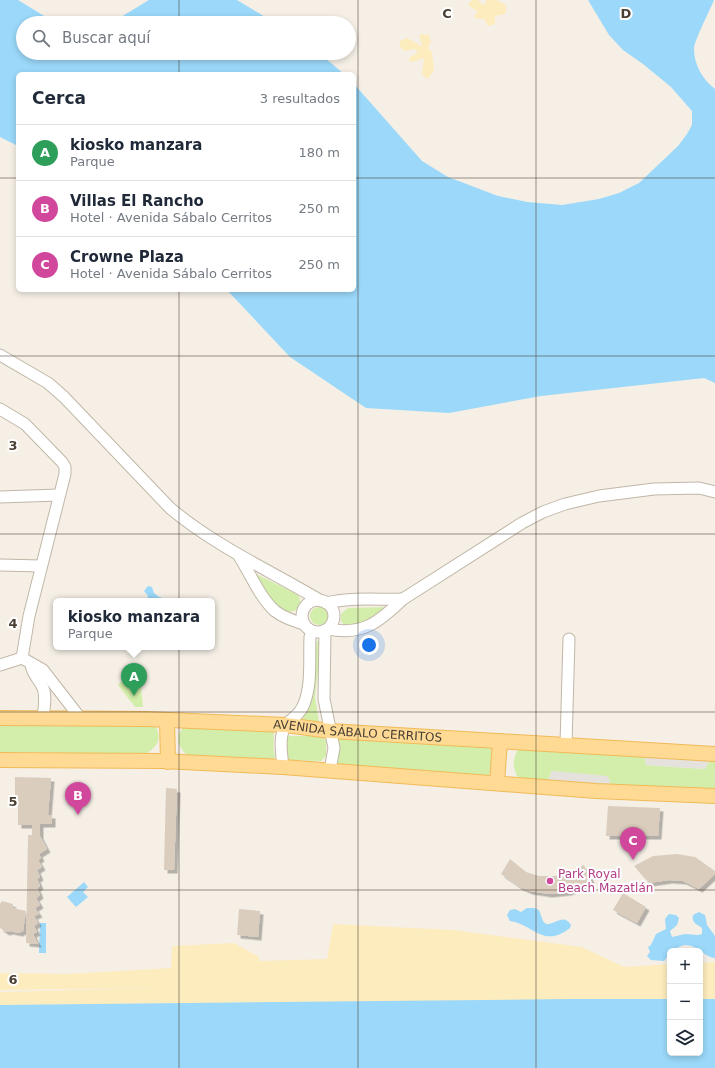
<!DOCTYPE html>
<html lang="es">
<meta charset="utf-8">
<style>
:root{--surface:#fff;--page:#f2f2f3;--text:#1f2937;--muted:#747a83;--line:#e0e1e3;--accent:#0f766e}
body{margin:0;font-family:"DejaVu Sans",sans-serif;background:var(--page);color:var(--text)}
.controls{position:absolute;right:12px;bottom:12px;display:grid;overflow:hidden;border-radius:6px;box-shadow:0 2px 6px #0003}
.controls button{width:36px;height:36px;display:grid;place-items:center;padding:0;border:0;border-bottom:1px solid var(--line);background:var(--surface);color:var(--text);font:20px sans-serif}
.you{position:absolute;left:369px;top:645px;width:14px;height:14px;margin:-10px;border:3px solid #fff;border-radius:50%;background:#1a73e8;box-shadow:0 0 0 6px #1a73e833}
.badge{display:grid;place-items:center;width:26px;height:26px;border-radius:50%;background:var(--accent);color:#fff;font-size:13px;font-weight:700}
.pin{position:absolute;translate:-50% -33px;filter:drop-shadow(0 1px 2px #0008)}
.pin::after{content:'';position:absolute;top:21px;width:14px;height:12px;background:inherit;clip-path:polygon(0 0,100% 0,50% 100%)}
.popup{position:absolute;left:53px;top:598px;width:162px;height:52px;box-sizing:border-box;display:grid;place-content:center;border-radius:6px;background:var(--surface);filter:drop-shadow(0 1px 3px #0005);font-size:13px;white-space:nowrap;color:var(--muted)}
.popup b{font-size:15px;color:var(--text)}
.popup::after{content:'';position:absolute;left:50%;top:100%;margin-left:-8px;border:8px solid transparent;border-top-color:var(--surface)}
.list{margin:0;padding:0;list-style:none}
h2{display:flex;justify-content:space-between;align-items:center;height:52px;margin:0;padding:0 16px;font-size:17px}
h2 small{font-size:13px;font-weight:400;color:var(--muted)}
.list li{display:grid;grid-template-columns:26px 1fr auto;gap:12px;align-items:center;box-sizing:border-box;height:56px;padding:0 16px;border-top:1px solid var(--line)}
.list b{display:block;font-size:15px;white-space:nowrap}
.list p{margin:0;font-size:13px;white-space:nowrap;color:var(--muted)}
.list em{font-size:13px;font-style:normal;color:var(--muted)}
.icon{flex:none;width:22px;height:22px;fill:none;stroke:currentColor;stroke-width:2;stroke-linecap:round;stroke-linejoin:round}
.map{position:relative;flex:none;width:715px;height:1068px;overflow:hidden}
.search{position:absolute;background:var(--surface);box-shadow:0 2px 6px #0003;left:16px;top:16px;width:340px;height:44px;display:flex;align-items:center;gap:10px;box-sizing:border-box;padding:0 14px;border-radius:22px;color:var(--muted);font-size:15px}
.panel{position:absolute;background:var(--surface);box-shadow:0 2px 6px #0003;left:16px;top:72px;width:340px;height:220px;border-radius:6px}
.map>svg:first-child{display:block}
.green{fill:#d3eeaa}
.sand{fill:#fdecbd}
.parking{fill:#e5e2de}
.water{fill:#9bd8f9}
.building{fill:#dbcdbd;filter:url(#shadow)}
.lines{fill:none;stroke-linecap:round;stroke-linejoin:round}
.minor-casing{stroke:#c1b7a7;stroke-width:13}
.major-casing{stroke:#f1ba57;stroke-width:16}
.minor{stroke:#fff;stroke-width:11}
.major{stroke:#ffda95;stroke-width:14}
.grid{fill:none;stroke:#493f34;stroke-width:1;stroke-opacity:0.55}
.hotel-dot{fill:#d1479c;stroke:#fff;stroke-width:1.5}
.labels{text-anchor:middle;stroke-width:4;stroke-linejoin:round;paint-order:stroke}
.street-label{font-size:12px;fill:#493f34;stroke:#fff}
.hotel-label{font-size:12px;fill:#b23c85;stroke:#fff;text-anchor:start}
.grid-label{font-size:13px;text-anchor:middle;font-weight:bold;fill:#493f34;stroke:#fff;stroke-width:4;stroke-linejoin:round;paint-order:stroke}
</style>
<div class="map">
<svg width="715" height="1068" viewBox="0 0 715 1068">
<defs>
<filter id="shadow"><feDropShadow dx="3.5" dy="3.5" stdDeviation="0" flood-color="#0004"/></filter>
</defs>
<rect width="100%" height="100%" fill="#f5efe6"/>
<!-- green -->
<g class="green">
<path d="M252,572L297,594C309,609 288,620 273,604C265,596 259,582 252,572Z"/>
<path d="M389,607L359,627L345,626L341,621V614L348,608Z"/>
<circle cx="319" cy="616" r="9"/>
<path d="M317,641L321,642L315,697L319,722L302,721L311,699Z"/>
<path d="M139,664L143,707H135L118,685Z"/>
<path d="M0,721L154,723C162,738 160,744 146,754L0,752Z"/>
<path d="M188,724L273,730C275,740 272,745 275,757L272,762L189,757C177,747 173,734 188,724Z"/>
<path d="M286,736H322L326,741V756L321,761L286,760Z"/>
<path d="M340,736L491,745L494,749L491,773L486,776L338,766C334,758 335,743 340,736Z"/>
<path d="M519,748L644,755L646,765L705,769L710,759L715,760V793L611,786L552,771L548,780L523,779L517,776C512,765 513,758 519,748Z"/>
</g>
<!-- sand -->
<g class="sand">
<path d="M472,0H478L483,5L486,3V0H496L506,5V12L505,14L495,16V24L488,26L484,19L474,18L477,11L468,5Z"/>
<path d="M421,34L429,35L431,42L428,48L432,52L434,70L428,79L422,75L424,58L412,62L409,61L410,57L417,53V50L413,49L404,51L400,47V41L407,38L421,46L422,44L419,37Z"/>
<path d="M333,924L453,930L582,947L624,967L670,964V999L0,1005V992L161,988L0,990V973L68,974L171,968L172,946L234,943L259,957V961L327,959Z"/>
<path d="M715,962V999H700V963Z"/>
</g>
<!-- parking -->
<g class="parking">
<path d="M644,755L710,759L705,769L646,765Z"/>
<path d="M552,771L608,776L611,786L548,780Z"/>
</g>
<!-- water -->
<g class="water">
<path d="M0,0H18L44,16L89,23H23V53H319L344,74H18V146L0,137Z"/>
<path d="M149,0H237L275,23H111Z"/>
<path d="M588,0H714C710,10 694,41 694,49C694,65 703,80 715,89V383L704,378L541,396L449,413L366,408L290,357L227,290H354V84L422,161L448,177L498,196L527,202L562,205L599,199L619,193L639,183L678,146L687,134L692,125V111L671,87L643,64L623,50L609,35Z"/>
<path d="M148,586L152,587L154,593L159,597H161V601H147L148,596L144,591Z"/>
<path d="M84,882L88,887L83,892L88,897L76,907L67,897Z"/>
<path d="M527,908H534L539,910L543,921L546,924C556,924 564,913 571,925L570,928C543,949 533,924 510,921L507,915L510,910L515,909L521,912Z"/>
<path d="M699,912L705,915L707,925L715,936V958C704,957 698,945 685,945C679,946 675,950 670,951V954L664,961L651,960L647,956L650,952L648,947L651,945L656,934L666,929L665,919L669,914L676,915L679,918L677,925L670,931L672,937L685,934L698,935L702,934V928C697,924 691,923 693,915Z"/>
<path d="M40,923H46V953H39Z"/>
<path d="M572,999H670V1053H700V999H715V1068H0V1005Z"/>
</g>
<!-- building -->
<g class="building">
<path d="M15,777L51,778L48,815H52V824H40V836L47,849L39,854L41,858L38,860L42,867L37,870L40,877L37,879L40,886L37,888L40,895L36,898L40,905L35,908L39,914L34,916L38,923L34,926L37,932L33,934L38,944L26,943L28,835H32V825H18V801H15Z"/>
<path d="M166,788L177,789L174,870H164Z"/>
<path d="M608,806L660,808L658,836H606Z"/>
<path d="M677,854L695,857L715,871V874L699,889L683,881L669,880L649,883L634,866L653,856Z"/>
<path d="M510,859L526,872L539,876H554L565,874L584,865L591,880L585,885L568,892L549,894L529,891L520,887L501,874Z"/>
<path d="M623,893L646,907L637,923L613,910Z"/>
<path d="M2,901L13,904V908L26,911L23,931L19,933L10,931L6,932L0,928V904Z"/>
<path d="M239,909L260,911L258,937L237,935Z"/>
</g>
<g class="lines">
<defs>
<g id="minor">
<path d="M0,355L48,383L64,397L170,508C215,546 271,571 321,601"/>
<path d="M0,409L25,424L62,462L65,467V474L29,616L22,658"/>
<path d="M0,497L59,495"/>
<path d="M239,556C250,573 260,598 275,611C284,618 294,621 304,624"/>
<path d="M0,565L41,566"/>
<circle cx="318" cy="616" r="16"/>
<path d="M326,603C351,597 377,600 403,599"/>
<path d="M328,629C363,636 379,622 403,599L522,523L543,512L565,504L599,496L654,489L699,488L715,492"/>
<path d="M325,630L324,699L334,748L330,770"/>
<path d="M22,658L43,670L81,719"/>
<path d="M31,664C32,674 38,678 42,686C47,694 44,708 43,718"/>
<path d="M0,665L22,658"/>
<path d="M566,744L569,639"/>
<path d="M283,767C282,755 278,736 286,725C293,717 300,715 304,704C312,684 309,659 310,637L312,631"/>
</g>
<g id="major">
<path id="s1" d="M0,718L146,719L286,725L330,731L715,754"/>
<path d="M167,720L168,762"/>
<path d="M0,760L163,761L283,767L596,791L715,796"/>
<path d="M497,783L500,741"/>
</g>
</defs>
<!-- minor casing -->
<use href="#minor" class="minor-casing"/>
<!-- major casing -->
<use href="#major" class="major-casing"/>
<!-- minor -->
<use href="#minor" class="minor"/>
<!-- major -->
<use href="#major" class="major"/>
</g>
<!-- grid -->
<path class="grid" d="M179,0V23M358,0V1068M536,0V1068M179,53V74M0,178H18M354,178H715M179,290V1068M0,356H715M0,534H715M0,712H715M0,890H715"/>
<!-- markers -->
<circle class="hotel-dot" cx="550" cy="881" r="4"/>
<g class="labels">
<!-- street labels -->
<g class="street-label">
<text dy="4" stroke="none"><textPath href="#s1" startOffset="358">AVENIDA SÁBALO CERRITOS</textPath></text>
</g>
<!-- hotel labels -->
<g class="hotel-label">
<text x="558" y="878">Park Royal<tspan x="558" dy="14">Beach Mazatlán</tspan></text>
</g>
</g>
<g class="grid-label">
<text x="447" y="18">C</text>
<text x="626" y="18">D</text>
<text x="13" y="450">3</text>
<text x="13" y="628">4</text>
<text x="13" y="806">5</text>
<text x="13" y="984">6</text>
</g>
</svg>
<div class="controls">
<button>+</button>
<button>−</button>
<button><svg class="icon" aria-label="layers" viewBox="0 0 24 24"><path d="M12 4l9 5-9 5-9-5zM3 14l9 5 9-5"/></svg></button>
</div>
<div class="you"></div>
<div class="pin badge" style="left:134px;top:696px;background:#2e9e5b">A</div>
<div class="popup"><b>kiosko manzara</b>Parque</div>
<div class="pin badge" style="left:78px;top:815px;background:#d1479c">B</div>
<div class="pin badge" style="left:633px;top:860px;background:#d1479c">C</div>
<div class="search"><svg class="icon" aria-label="search" viewBox="0 0 24 24"><circle cx="10" cy="10" r="6"/><path d="M15 15l6 6"/></svg>Buscar aquí</div>
<section class="panel">
<h2>Cerca<small>3 resultados</small></h2>
<ul class="list">
<li><span class="badge" style="background:#2e9e5b">A</span><div><b>kiosko manzara</b><p>Parque</p></div><em>180 m</em></li>
<li><span class="badge" style="background:#d1479c">B</span><div><b>Villas El Rancho</b><p>Hotel · Avenida Sábalo Cerritos</p></div><em>250 m</em></li>
<li><span class="badge" style="background:#d1479c">C</span><div><b>Crowne Plaza</b><p>Hotel · Avenida Sábalo Cerritos</p></div><em>250 m</em></li>
</ul>
</section>
</div>
